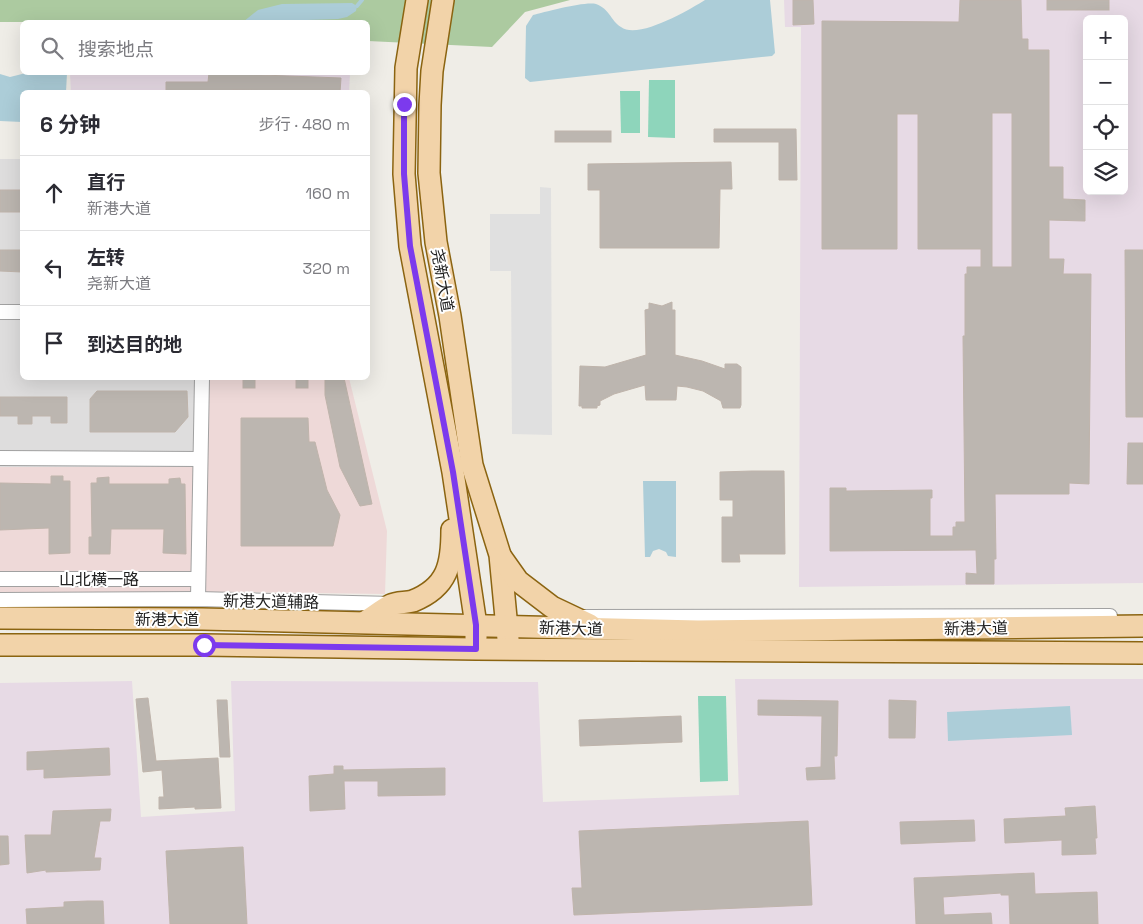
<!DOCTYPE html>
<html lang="zh">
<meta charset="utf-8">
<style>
:root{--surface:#fff;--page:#f7f7f7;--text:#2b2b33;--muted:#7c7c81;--line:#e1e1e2}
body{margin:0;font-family:"Space Grotesk","Noto Sans SC",sans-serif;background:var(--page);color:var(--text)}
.controls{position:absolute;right:15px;top:15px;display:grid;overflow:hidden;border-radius:8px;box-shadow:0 5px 20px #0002}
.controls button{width:45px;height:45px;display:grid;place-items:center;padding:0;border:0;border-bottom:1px solid var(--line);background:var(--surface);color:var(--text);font:25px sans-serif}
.stop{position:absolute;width:15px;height:15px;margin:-11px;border:4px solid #7c3aed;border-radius:50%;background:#fff}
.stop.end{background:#7c3aed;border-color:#fff;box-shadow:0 1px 5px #0008}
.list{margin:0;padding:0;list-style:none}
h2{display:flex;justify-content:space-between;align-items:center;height:65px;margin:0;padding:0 20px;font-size:21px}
h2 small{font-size:16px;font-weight:400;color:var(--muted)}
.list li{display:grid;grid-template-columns:32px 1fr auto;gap:15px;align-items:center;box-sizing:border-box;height:75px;padding:0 20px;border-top:1px solid var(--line)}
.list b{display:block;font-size:19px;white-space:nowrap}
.list p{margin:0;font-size:16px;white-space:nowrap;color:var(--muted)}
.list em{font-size:16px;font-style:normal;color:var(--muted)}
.icon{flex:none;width:28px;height:28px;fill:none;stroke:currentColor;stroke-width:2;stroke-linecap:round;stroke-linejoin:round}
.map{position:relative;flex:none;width:1143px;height:924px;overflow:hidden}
.search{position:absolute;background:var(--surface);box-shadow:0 5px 20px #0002;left:20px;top:20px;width:350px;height:55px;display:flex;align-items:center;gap:12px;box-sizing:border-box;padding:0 18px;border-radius:8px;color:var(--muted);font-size:19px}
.panel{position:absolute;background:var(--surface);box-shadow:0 5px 20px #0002;left:20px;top:90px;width:350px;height:290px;border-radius:8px}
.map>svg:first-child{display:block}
.residential{fill:#dedddd}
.commercial{fill:#eed9d8}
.industrial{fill:#e7dae5;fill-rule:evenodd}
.forest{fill:#accaa0}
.pitch{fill:#8ed5bb}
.parking{fill:#e0e0e0}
.water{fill:#accdd8}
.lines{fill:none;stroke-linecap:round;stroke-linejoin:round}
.stream{stroke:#accdd8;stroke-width:4}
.building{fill:#bcb6b0;stroke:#bfb4ab;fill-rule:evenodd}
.street-casing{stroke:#a1a1a1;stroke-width:16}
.primary-casing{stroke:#8b6411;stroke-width:24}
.street{stroke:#fff;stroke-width:14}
.primary{stroke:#f2d3a9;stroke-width:21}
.route{stroke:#7c3aed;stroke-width:6}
.labels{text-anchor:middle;stroke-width:4;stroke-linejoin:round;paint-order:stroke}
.street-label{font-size:16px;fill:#202020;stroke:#fff}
</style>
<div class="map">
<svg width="1143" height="924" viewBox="0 0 1143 924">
<rect width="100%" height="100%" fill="#efede7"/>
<!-- residential -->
<path class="residential" d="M0,159H22V378H209L207,467H0Z"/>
<!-- commercial -->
<path class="commercial" d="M209,378H349L387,531L385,594L235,592L0,593V467H207Z"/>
<!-- industrial -->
<g class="industrial">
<path d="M784,0H1143V583L799,587L801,27H785ZM1087,19H1124V191H1087Z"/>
<path d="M70,73H350L349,92H71Z"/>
<path d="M735,679H1143V924H0V683L132,681L141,817L235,811L231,681L538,682L543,802L739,795Z"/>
</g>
<!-- forest -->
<path class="forest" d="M0,0H570L525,12L492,47L368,41V22H0Z"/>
<!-- pitch -->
<g class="pitch">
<path d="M649,80H675V138L648,137Z"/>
<path d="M620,91H640V133H621Z"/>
<path d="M698,696H726L728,781L700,782Z"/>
</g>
<!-- parking -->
<path class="parking" d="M540,187L551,188L552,435L512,434L511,271H490V214H540Z"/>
<!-- water -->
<g class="water">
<path d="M705,0H770L775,53L772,56L530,82L525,78L526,26L533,15C545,12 585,1 596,4C610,9 610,20 621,27C638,40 689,10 705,0Z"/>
<path d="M352,3L357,6L356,11L347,17L338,19L243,22L258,10L282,4Z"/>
<path d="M26,73H67L66,92H22V122L0,121V74L10,77Z"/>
<path d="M643,481H676V557L668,556L666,552L659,549L653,551L650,557H645Z"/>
<path d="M1070,706L1072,735L948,741L947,712Z"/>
</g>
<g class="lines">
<!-- stream -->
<path class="stream" d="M357,6L362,0"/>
</g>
<!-- building -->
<g class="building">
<path d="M793,0H813L814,24L793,25Z"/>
<path d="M960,0H1021L1022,39H1028V50H1049V167H1063V199L1085,200V221L1049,220V259H1064L1063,274H1091L1089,484L1069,483V494H995L996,559H994V584H966V573L977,574L976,550L830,551V488H846V491L932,490V498H930V536H953V527H956V522H965L963,336H965V274H967V267H981V249H918V114H897V249H822V21L959,22ZM992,113H1012V267H992Z"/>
<rect x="1047" y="0" width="62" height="10"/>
<path d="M209,73L341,78L340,92L232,90V92H166V82H208Z"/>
<path d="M714,129H796L797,180H779V142H714Z"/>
<rect x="555" y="131" width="56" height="11"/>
<path d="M731,162L732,189H720L719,248H600V190H588V164Z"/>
<rect x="0" y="190" width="22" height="22"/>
<path d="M0,250H22V272L0,271Z"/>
<path d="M1125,250H1143V417H1126Z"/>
<path d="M672,302V310H675V355L702,361L725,369V364H737L741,367V405L740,408H723L721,401L703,391L687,387L677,386L676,400H646L645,385L614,394L600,401V405L597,406V408H582V406H579L580,366L605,367L646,355L645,310L649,309V303L662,306Z"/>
<rect x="243" y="378" width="12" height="10"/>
<rect x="296" y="378" width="12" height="10"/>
<path d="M325,378H344L372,504L360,506L340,467L325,395Z"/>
<path d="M97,391H187L188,417L175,432H90V399Z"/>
<path d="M0,397H67V423H51V416H32V424H18V416H0Z"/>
<path d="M241,418H308L309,442H315L327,490L340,515L333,546H241Z"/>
<path d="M1128,443H1143V484H1127Z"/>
<path d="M752,471H784L785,554H739L740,562H722V517H733V500H720V472Z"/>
<path d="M51,476H63V481H70V553L49,554V528L0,530V483L51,484Z"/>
<path d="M109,477V484H169V479L180,478L181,484H185L186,554L163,553L164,529H111L110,554H89V537H92L91,483H97V478Z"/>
<path d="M148,698L156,761L218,758L221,808L195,809V807L159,809V797H164L162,770L143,772L136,699Z"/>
<path d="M217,700H227L230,757H220Z"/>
<path d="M758,700L838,701L837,756H834L835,779L807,780L806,768L821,767L822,716L758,715Z"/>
<path d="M889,700L916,701L915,738H889Z"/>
<path d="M681,716L682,742L580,746L579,720Z"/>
<path d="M109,748L110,775L44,778V769L27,770V752Z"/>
<path d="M334,766H343V770L445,768V795L378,796V781H344L345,809L310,811L309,776L334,774Z"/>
<path d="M1095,806L1097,838H1095L1096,854L1062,855V840L1005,843L1004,819L1066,816L1065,808Z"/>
<path d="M111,809L110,821H100L94,858H101L100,870L46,872V870L27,873L25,835H51L53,811Z"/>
<path d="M974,820L975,841L901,844L900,822Z"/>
<path d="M808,821L812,905L574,915L572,888H582L579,831Z"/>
<path d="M0,836H8L9,864L0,865Z"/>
<path d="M243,847L247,924H170L166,851Z"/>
<path d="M1034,873L1035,894L1097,892L1098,924H1010L1009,895H1001V893L943,897L944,915L991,913L992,924H916L914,878Z"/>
<path d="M88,901H103L104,924H27L26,909L64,907V902Z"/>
</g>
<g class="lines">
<defs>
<g id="street">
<path d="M0,312H22"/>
<path d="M0,458L200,459"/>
<path d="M0,579H197"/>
<path d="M198,599L202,378"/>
<path d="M0,600L198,599L392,604"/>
<path d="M579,617L1110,616"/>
</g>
<g id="primary">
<path d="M417,0L406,68L404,174L410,246L453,472L476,625V638"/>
<path d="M443,0L432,71L430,105L429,173L436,242L450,316L472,465L500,555L508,639"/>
<path d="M501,557L518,581L552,607L590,625"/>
<path d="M0,618L202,619L698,631L1143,626"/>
<path d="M365,622C373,617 382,610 391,605C397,602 406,603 413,601C448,587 452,564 452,530"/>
<path d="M0,645H204L476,649L1143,653"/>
</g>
</defs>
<!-- street casing -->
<use href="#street" class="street-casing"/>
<!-- primary casing -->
<use href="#primary" class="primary-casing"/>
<!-- street -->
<use href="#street" class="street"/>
<!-- primary -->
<use href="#primary" class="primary"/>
</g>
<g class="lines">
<!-- route -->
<path class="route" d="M204,645L476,649V625L453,472L410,246L404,174V104"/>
</g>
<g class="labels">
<!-- street labels -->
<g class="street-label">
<text transform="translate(443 280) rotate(80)" y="6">尧新大道</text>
<text x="99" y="585">山北横一路</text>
<text transform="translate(271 601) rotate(1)" y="6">新港大道辅路</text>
<text x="167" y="625">新港大道</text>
<text transform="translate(571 628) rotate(2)" y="6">新港大道</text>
<text transform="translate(976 628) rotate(-1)" y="6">新港大道</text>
</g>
</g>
</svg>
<div class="controls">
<button>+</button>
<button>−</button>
<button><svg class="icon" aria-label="locate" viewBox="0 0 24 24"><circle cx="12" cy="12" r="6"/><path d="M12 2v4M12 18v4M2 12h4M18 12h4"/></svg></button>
<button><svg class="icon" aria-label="layers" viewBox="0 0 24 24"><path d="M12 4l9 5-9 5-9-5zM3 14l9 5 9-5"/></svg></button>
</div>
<div class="stop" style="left:204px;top:645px"></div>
<div class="stop end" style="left:404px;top:104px"></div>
<div class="search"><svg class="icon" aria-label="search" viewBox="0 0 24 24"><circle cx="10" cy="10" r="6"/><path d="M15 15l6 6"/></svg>搜索地点</div>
<section class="panel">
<h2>6 分钟<small>步行 · 480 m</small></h2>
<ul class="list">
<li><svg class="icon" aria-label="ahead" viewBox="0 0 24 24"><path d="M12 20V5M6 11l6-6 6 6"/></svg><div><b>直行</b><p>新港大道</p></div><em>160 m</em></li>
<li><svg class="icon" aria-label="left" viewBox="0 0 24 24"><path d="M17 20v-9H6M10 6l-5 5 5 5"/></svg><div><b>左转</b><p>尧新大道</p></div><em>320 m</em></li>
<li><svg class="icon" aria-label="arrive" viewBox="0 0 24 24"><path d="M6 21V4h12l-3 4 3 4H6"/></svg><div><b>到达目的地</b></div></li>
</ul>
</section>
</div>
